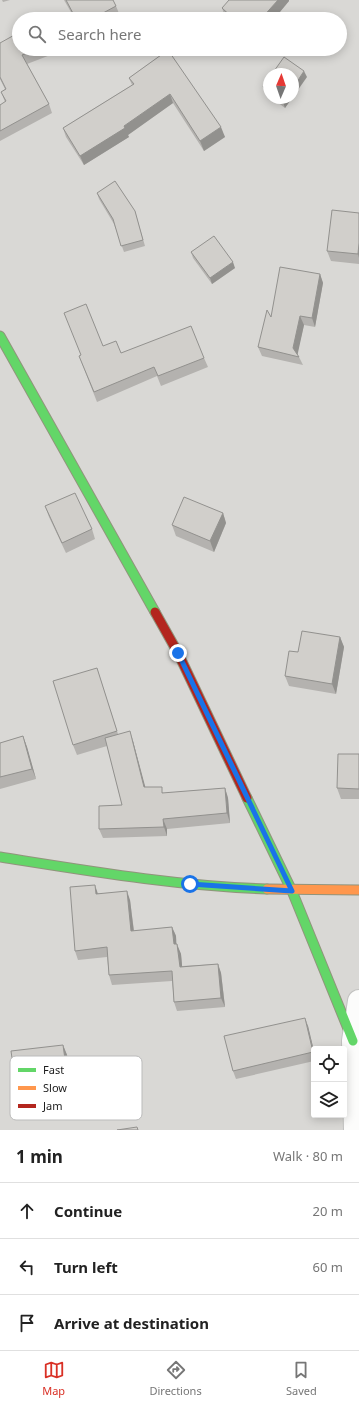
<!DOCTYPE html>
<meta charset="utf-8">
<style>
:root{--surface:#fff;--page:#f6f6f6;--text:#222;--muted:#767676;--line:#e0e0e0;--accent:#d93025}
body{margin:0;font-family:"Noto Sans",sans-serif;background:var(--page);color:var(--text)}
.controls{position:absolute;right:12px;bottom:12px;display:grid;overflow:hidden;border-radius:4px;box-shadow:0 2px 10px #0003}
.controls button{width:36px;height:36px;display:grid;place-items:center;padding:0;border:0;border-bottom:1px solid var(--line);background:var(--surface);color:var(--text);font:20px sans-serif}
.compass{position:absolute;left:263px;top:68px;width:36px;height:36px;border-radius:50%;background:var(--surface);box-shadow:0 2px 10px #0003;rotate:2deg}
.stop{position:absolute;width:12px;height:12px;margin:-9px;border:3px solid #1a73e8;border-radius:50%;background:#fff}
.stop.end{background:#1a73e8;border-color:#fff;box-shadow:0 1px 4px #0008}
.list{margin:0;padding:0;list-style:none}
h2{display:flex;justify-content:space-between;align-items:center;height:52px;margin:0;padding:0 16px;font-size:17px}
h2 small{font-size:13px;font-weight:400;color:var(--muted)}
.list li{display:grid;grid-template-columns:26px 1fr auto;gap:12px;align-items:center;box-sizing:border-box;height:56px;padding:0 16px;border-top:1px solid var(--line)}
.list b{display:block;font-size:15px;white-space:nowrap}
.list em{font-size:13px;font-style:normal;color:var(--muted)}
.icon{flex:none;width:22px;height:22px;fill:none;stroke:currentColor;stroke-width:2;stroke-linecap:round;stroke-linejoin:round}
.map{position:relative;flex:none;width:359px;height:1130px;overflow:hidden}
.search{position:absolute;background:var(--surface);box-shadow:0 2px 10px #0003;left:12px;right:12px;top:12px;height:44px;display:flex;align-items:center;gap:10px;box-sizing:border-box;padding:0 14px;border-radius:22px;color:var(--muted);font-size:15px}
.sheet{height:220px;background:var(--surface)}
nav{display:flex;justify-content:space-around;align-items:center;box-sizing:border-box;height:56px;border-top:1px solid var(--line);background:var(--surface);font-size:11px;color:var(--muted)}
nav a{display:grid;justify-items:center;gap:2px}
nav .on{color:var(--accent)}
.map>svg:first-child{display:block}
.residential{fill:#d9d8d5;fill-rule:evenodd}
.lines{fill:none;stroke-linecap:round;stroke-linejoin:round}
.street-casing{stroke:#c2c2c0;stroke-width:24}
.fast-casing{stroke:#91947c;stroke-width:11}
.slow-casing{stroke:#91947c;stroke-width:11}
.jam-casing{stroke:#91947c;stroke-width:11}
.street{stroke:#fcfcfb;stroke-width:22}
.fast{stroke:#63d668;stroke-width:9}
.slow{stroke:#ff974d;stroke-width:9}
.jam{stroke:#b3261e;stroke-width:9}
.wall{fill:#b4b2af}
.shaded-wall{fill:#92918e}
.building{fill:#d1cfcb;stroke:#92918e}
.route{stroke:#1a73e8;stroke-width:5}
.key{fill:#fff;stroke:#bbb;stroke-width:1}
.key-label{font-size:11px;fill:#1b1b1b}
</style>
<div class="map">
<svg width="359" height="1130" viewBox="0 0 359 1130">
<rect width="100%" height="100%" fill="#eae9e4"/>
<!-- residential -->
<path class="residential" d="M0,0H359V1130H0ZM19,19H340V49H19ZM269,74H293V98H269ZM314,1049H344V1115H314Z"/>
<g class="lines">
<defs>
<path id="street" d="M355,1130L353,1041L359,1001"/>
<g id="fast">
<path d="M0,336L155,612"/>
<path d="M247,798L292,891L353,1041"/>
<path d="M0,857C89,871 177,886 267,889"/>
</g>
<path id="slow" d="M267,889L359,890"/>
<path id="jam" d="M155,612L178,653L247,798"/>
</defs>
<!-- street casing -->
<use href="#street" class="street-casing"/>
<!-- fast casing -->
<use href="#fast" class="fast-casing"/>
<!-- slow casing -->
<use href="#slow" class="slow-casing"/>
<!-- jam casing -->
<use href="#jam" class="jam-casing"/>
<!-- street -->
<use href="#street" class="street"/>
<!-- fast -->
<use href="#fast" class="fast"/>
<!-- slow -->
<use href="#slow" class="slow"/>
<!-- jam -->
<use href="#jam" class="jam"/>
</g>
<!-- wall -->
<g class="wall">
<path d="M2,0H10L3,2Z"/>
<path d="M64,0H113L116,6L120,16L115,19H75Z"/>
<path d="M289,1L274,19H226L222,8Z"/>
<path d="M0,43L19,49H66L27,64L49,104L52,113L0,141V105L5,102L1,92L5,89L0,79Z"/>
<path d="M168,50L225,137L204,151L173,103L128,135L129,137L84,165L66,137L63,128L132,85L129,78Z"/>
<path d="M269,78V96L265,93L263,87Z"/>
<path d="M272,98H292L285,108Z"/>
<path d="M97,193L135,211L145,246L124,252L114,224L99,199Z"/>
<path d="M359,213V264L331,261L327,251Z"/>
<path d="M191,252L235,268L212,284L193,258Z"/>
<path d="M320,274L323,283L315,327L304,325L297,354L299,357L303,365L262,356L258,347L271,317Z"/>
<path d="M103,346L121,353L204,358L208,367L161,386L157,376L97,402L79,356Z"/>
<path d="M45,506L92,529L95,539L66,553L49,517Z"/>
<path d="M223,513L226,523L214,552L176,536L172,525Z"/>
<path d="M340,637L344,647L336,694L289,686L285,676L298,652Z"/>
<path d="M97,668L118,734L133,741L145,787L164,793L225,788L228,798L230,823L167,829V836L103,838L99,829L122,805L107,746L77,755L73,745Z"/>
<path d="M23,736L27,747L36,779L0,789V743Z"/>
<path d="M359,754V799H341L337,788Z"/>
<path d="M98,893L130,900L134,931L172,927L176,936V944L181,954L182,966L218,964L221,973L225,1007L177,1011L174,1002L172,981L112,985L109,975L107,957L78,960L75,951Z"/>
<path d="M308,1026L314,1051V1061L236,1079L233,1071Z"/>
<path d="M63,1045L67,1055L72,1098L20,1105L17,1094Z"/>
</g>
<!-- shaded-wall -->
<g class="shaded-wall">
<path d="M278,0H289V1L274,19H261Z"/>
<path d="M304,71L307,77L293,97V88Z"/>
<path d="M170,94L173,103L128,135L129,137L84,165L80,156L124,126Z"/>
<path d="M286,98H292L285,108L283,102Z"/>
<path d="M221,127L225,137L204,151L200,141Z"/>
<path d="M359,243V258L358,254Z"/>
<path d="M233,262L235,268L212,284L210,278Z"/>
<path d="M320,274L323,283L315,327L312,318Z"/>
<path d="M300,316L304,325L297,357L293,348Z"/>
<path d="M223,513L226,523L214,552L210,541Z"/>
<path d="M340,637L344,647L336,694L332,684Z"/>
<path d="M130,731L133,741L148,797L144,787Z"/>
<path d="M23,736L27,747L36,779L32,769Z"/>
<path d="M225,788L228,798L230,823L227,813Z"/>
<path d="M163,819L167,829V836L164,827Z"/>
<path d="M95,885L98,894H96Z"/>
<path d="M127,891L130,900L135,941L131,931Z"/>
<path d="M172,927L176,936L177,954L174,944Z"/>
<path d="M177,944L181,954L183,976L180,967Z"/>
<path d="M218,964L221,973L225,1007L221,998Z"/>
<path d="M305,1018L308,1026L314,1051V1054Z"/>
<path d="M63,1045L67,1055L72,1098L69,1088Z"/>
</g>
<!-- building -->
<g class="building">
<path d="M66,0H113L116,6L92,19H76Z"/>
<path d="M229,0H278L261,19H234L222,8Z"/>
<path d="M71,14L73,19H57Z"/>
<path d="M18,33H19V49H39L22,55L49,104L0,131V105L6,101L1,92L6,89L0,77V43Z"/>
<path d="M168,50L221,127L200,141L170,94L124,126L125,128L80,156L63,128L134,84L129,78Z"/>
<path d="M284,57L304,71L293,88V74H272Z"/>
<path d="M269,78V92L263,87Z"/>
<path d="M278,98H286L283,102Z"/>
<path d="M115,181L135,211L143,240L121,246L113,219L97,193Z"/>
<path d="M332,210L359,213V243L358,254L327,251Z"/>
<path d="M214,236L233,262L210,278L191,252Z"/>
<path d="M280,267L320,274L312,318L300,316L293,348L299,357L258,347L267,310L271,317Z"/>
<path d="M86,304L103,346L116,341L121,353L191,326L204,358L158,376L154,367L94,392L79,356L81,355L64,313Z"/>
<path d="M75,493L92,529L62,543L45,506Z"/>
<path d="M184,497L223,513L210,541L172,525Z"/>
<path d="M302,631L340,637L332,684L285,676L289,651L298,652Z"/>
<path d="M97,668L117,731L73,745L53,681Z"/>
<path d="M130,731L144,787H162V793L225,788L227,813L163,819L164,827L99,829V806L122,805L105,738Z"/>
<path d="M23,736L32,769L0,777V743Z"/>
<path d="M338,754H359V789L337,788Z"/>
<path d="M95,885L96,894L127,891L131,931L172,927L174,944H177L180,967L218,964L221,998L174,1002L172,971L109,975L107,947L75,951L70,887Z"/>
<path d="M305,1018L313,1052L233,1071L224,1036Z"/>
<path d="M63,1045L69,1088L17,1094L11,1051Z"/>
<path d="M137,1127L138,1130H117Z"/>
</g>
<g class="lines">
<!-- route -->
<path class="route" d="M178,653L292,891L190,884"/>
</g>
<!-- legend -->
<rect x="10" y="1056" width="132" height="64" rx="6" class="key"/>
<rect x="18" y="1068" width="18" height="4" fill="#63d668"/>
<rect x="18" y="1086" width="18" height="4" fill="#ff974d"/>
<rect x="18" y="1104" width="18" height="4" fill="#b3261e"/>
<g class="key-label">
<text x="43" y="1074">Fast</text>
<text x="43" y="1092">Slow</text>
<text x="43" y="1110">Jam</text>
</g>
</svg>
<div class="controls">
<button><svg class="icon" aria-label="locate" viewBox="0 0 24 24"><circle cx="12" cy="12" r="6"/><path d="M12 2v4M12 18v4M2 12h4M18 12h4"/></svg></button>
<button><svg class="icon" aria-label="layers" viewBox="0 0 24 24"><path d="M12 4l9 5-9 5-9-5zM3 14l9 5 9-5"/></svg></button>
</div>
<svg class="compass" viewBox="-18 -18 36 36"><path d="M0-13l5 13h-10z" fill="#e53935"/><path d="M0 13l5-13h-10z" fill="#767676"/></svg>
<div class="stop" style="left:190px;top:884px"></div>
<div class="stop end" style="left:178px;top:653px"></div>
<div class="search"><svg class="icon" aria-label="search" viewBox="0 0 24 24"><circle cx="10" cy="10" r="6"/><path d="M15 15l6 6"/></svg>Search here</div>
</div>
<section class="sheet">
<h2>1 min<small>Walk · 80 m</small></h2>
<ul class="list">
<li><svg class="icon" aria-label="ahead" viewBox="0 0 24 24"><path d="M12 20V5M6 11l6-6 6 6"/></svg><div><b>Continue</b></div><em>20 m</em></li>
<li><svg class="icon" aria-label="left" viewBox="0 0 24 24"><path d="M17 20v-9H6M10 6l-5 5 5 5"/></svg><div><b>Turn left</b></div><em>60 m</em></li>
<li><svg class="icon" aria-label="arrive" viewBox="0 0 24 24"><path d="M6 21V4h12l-3 4 3 4H6"/></svg><div><b>Arrive at destination</b></div></li>
</ul>
</section>
<nav>
<a class="on"><svg class="icon" aria-label="map" viewBox="0 0 24 24"><path d="M3 6l6-2 6 2 6-2v14l-6 2-6-2-6 2zM9 4v14M15 6v14"/></svg>Map</a>
<a><svg class="icon" aria-label="directions" viewBox="0 0 24 24"><path d="M12 3l9 9-9 9-9-9zM9 14v-3h6M13 9l2 2-2 2"/></svg>Directions</a>
<a><svg class="icon" aria-label="saved" viewBox="0 0 24 24"><path d="M7 4h10v16l-5-4-5 4z"/></svg>Saved</a>
</nav>
